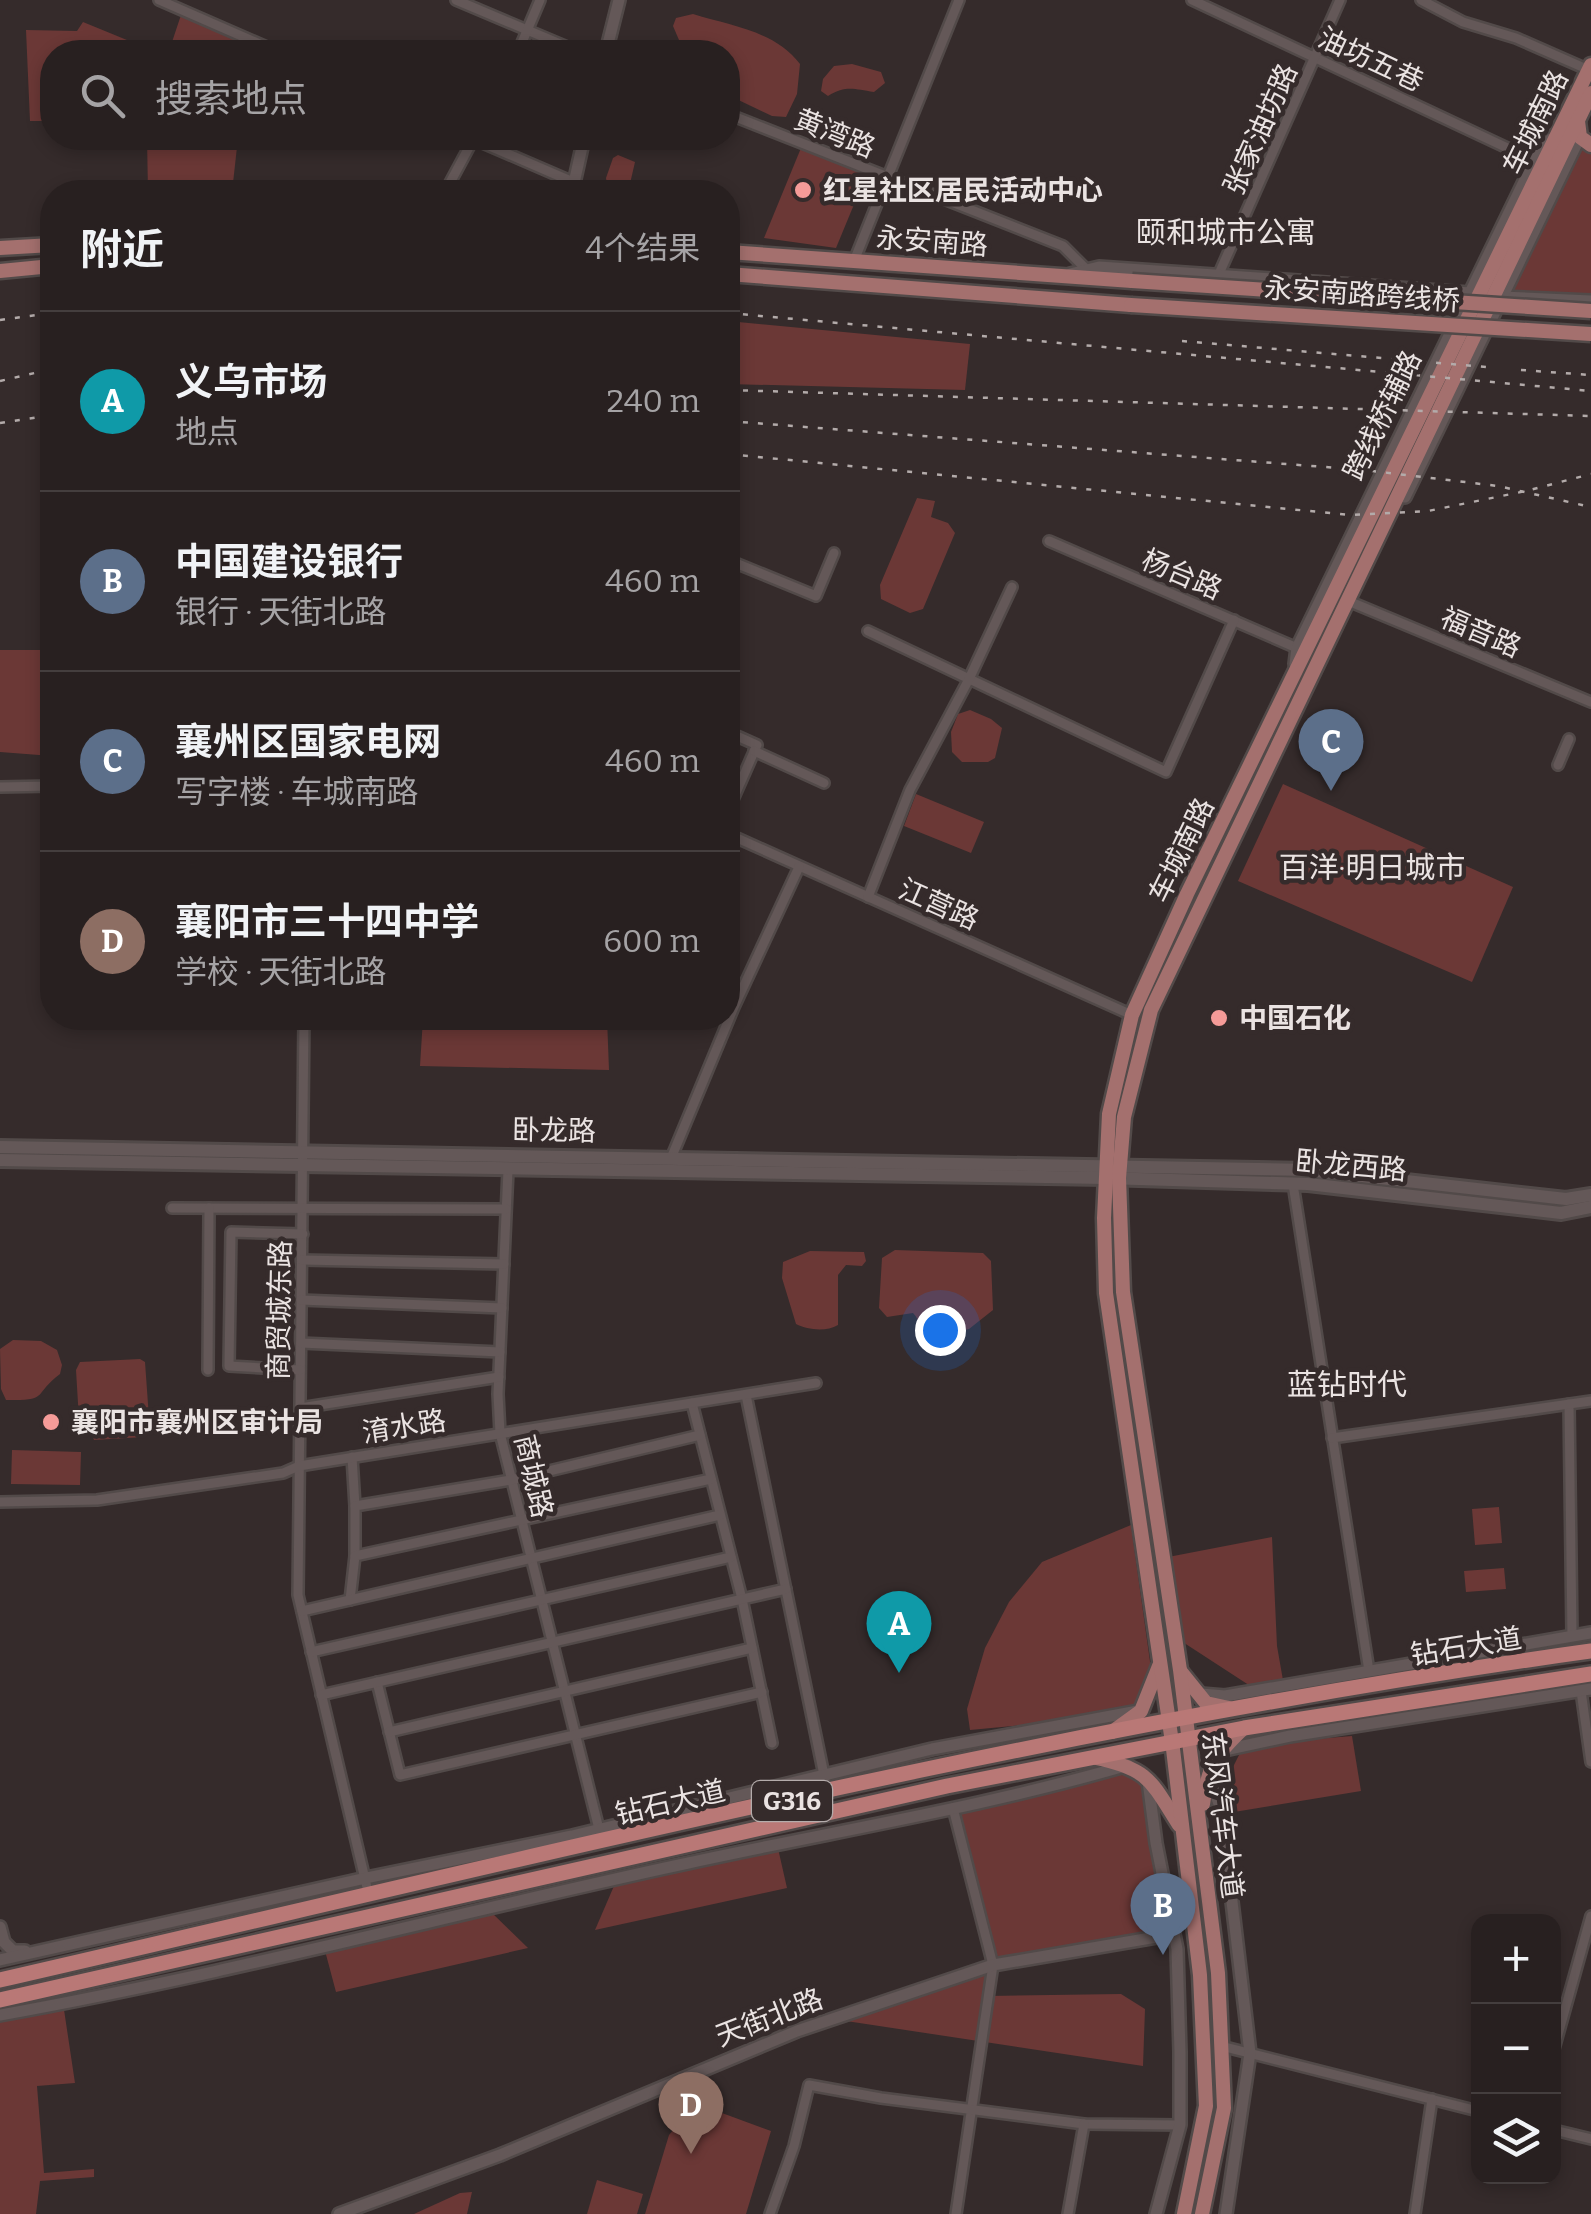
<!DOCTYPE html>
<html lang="zh">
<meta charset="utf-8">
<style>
:root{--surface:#282020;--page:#302829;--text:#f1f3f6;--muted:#a5a3a5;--line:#443e3e;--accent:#bca0f2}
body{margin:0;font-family:Bitter,"Noto Sans SC",serif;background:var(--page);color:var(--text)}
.controls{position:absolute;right:30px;bottom:30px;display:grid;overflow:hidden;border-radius:20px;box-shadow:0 5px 15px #0003}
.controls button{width:90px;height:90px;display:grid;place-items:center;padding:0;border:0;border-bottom:2px solid var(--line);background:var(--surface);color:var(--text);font:50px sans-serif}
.you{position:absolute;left:940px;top:1330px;width:35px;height:35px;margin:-25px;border:8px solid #fff;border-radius:50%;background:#1a73e8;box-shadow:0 0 0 15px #1a73e833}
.badge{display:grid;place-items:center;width:65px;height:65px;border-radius:50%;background:var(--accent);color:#fff;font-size:32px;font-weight:700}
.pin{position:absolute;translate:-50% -82px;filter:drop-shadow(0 2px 5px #0008)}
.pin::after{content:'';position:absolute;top:52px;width:35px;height:30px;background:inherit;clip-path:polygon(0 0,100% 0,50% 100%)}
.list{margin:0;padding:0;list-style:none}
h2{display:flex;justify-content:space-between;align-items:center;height:130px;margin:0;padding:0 40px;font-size:42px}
h2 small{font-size:32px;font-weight:400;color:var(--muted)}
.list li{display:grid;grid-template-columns:65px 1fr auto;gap:30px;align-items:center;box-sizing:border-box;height:180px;padding:0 40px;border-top:2px solid var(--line)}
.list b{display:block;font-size:38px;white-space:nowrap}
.list p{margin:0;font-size:32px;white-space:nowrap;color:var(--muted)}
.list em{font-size:32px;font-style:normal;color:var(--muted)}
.icon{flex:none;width:55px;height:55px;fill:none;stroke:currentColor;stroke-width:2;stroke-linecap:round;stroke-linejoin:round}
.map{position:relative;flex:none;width:1591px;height:2214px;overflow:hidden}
.search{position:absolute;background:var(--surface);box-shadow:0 5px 15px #0003;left:40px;top:40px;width:700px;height:110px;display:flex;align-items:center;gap:25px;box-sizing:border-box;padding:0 35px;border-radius:40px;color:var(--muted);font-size:38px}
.panel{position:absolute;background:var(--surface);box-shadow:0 5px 15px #0003;left:40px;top:180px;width:700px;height:850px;border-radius:40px}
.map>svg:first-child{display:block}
.green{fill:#6b3836}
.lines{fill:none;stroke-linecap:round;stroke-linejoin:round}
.minor-casing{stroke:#524a49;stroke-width:14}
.tertiary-casing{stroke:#524a49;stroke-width:16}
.secondary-casing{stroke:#524a49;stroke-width:18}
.primary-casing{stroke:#524a49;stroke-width:19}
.trunk-casing{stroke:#524a49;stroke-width:20}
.minor{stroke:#645858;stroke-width:9}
.tertiary{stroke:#645858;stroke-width:11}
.secondary{stroke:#645858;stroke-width:12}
.primary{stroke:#a4706e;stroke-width:14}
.trunk{stroke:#b97876;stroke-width:15}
.rail{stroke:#b3abaa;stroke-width:2.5;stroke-dasharray:5 10;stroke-linecap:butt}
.primary-bridge-casing{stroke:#524a49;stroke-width:19;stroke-linecap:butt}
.primary-bridge{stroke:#a4706e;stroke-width:14}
.poi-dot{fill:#f59b98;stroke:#352b2b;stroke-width:4}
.labels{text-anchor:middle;stroke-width:9;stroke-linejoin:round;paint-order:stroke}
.shield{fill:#352b2b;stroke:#b4acab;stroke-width:2.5}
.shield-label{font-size:25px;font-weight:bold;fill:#eae3e2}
.street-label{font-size:28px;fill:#eae3e2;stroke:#352b2b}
.poi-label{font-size:28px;font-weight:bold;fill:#eae3e2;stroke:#352b2b;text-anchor:start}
.neighbourhood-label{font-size:30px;fill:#eae3e2;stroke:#352b2b}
</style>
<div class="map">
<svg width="1591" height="2214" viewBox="0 0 1591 2214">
<rect width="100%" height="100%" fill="#352b2b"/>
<!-- green -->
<g class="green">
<path d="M693,14C732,26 775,31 800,64L797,94L786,117L772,116L728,95V52H677L679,40L673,26L676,18Z"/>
<path d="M181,15L247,43L246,52H52V121H30L26,30L77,31L83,22L144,47L171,45Z"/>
<path d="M852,64L881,72L885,83L874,92C854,89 846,85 828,96L821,91L823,79L834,66Z"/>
<path d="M1580,137L1591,145V301L1502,297Z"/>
<path d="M147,138H238L232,192H148Z"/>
<path d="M801,148L867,173L836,248L764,238Z"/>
<path d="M618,155L635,162L629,188L624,191L607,185L606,178L613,158Z"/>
<path d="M728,321L970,344L965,390L728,384Z"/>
<path d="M917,498L935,501L931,517L948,523L955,533L923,609L910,613L881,599L880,585Z"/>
<path d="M0,650H52V756L0,752Z"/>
<path d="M970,710L991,719L1002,728L995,758L988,762H962L952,752L951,732L958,714Z"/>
<path d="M1283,784L1513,887L1472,982L1238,881Z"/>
<path d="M916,794L984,822L971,853L904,826Z"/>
<path d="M423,1018H607L609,1070L420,1066Z"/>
<path d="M895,1250L983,1253L991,1261L993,1310L969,1329L924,1341C919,1331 921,1321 913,1313L887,1317L879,1308L882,1258Z"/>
<path d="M810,1251L864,1252L866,1261L862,1266L846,1265L838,1275V1325C826,1332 808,1330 796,1324L782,1278L783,1262Z"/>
<path d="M13,1340L41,1341L57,1350L62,1365L60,1374C32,1395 50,1401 6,1400L1,1389L0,1349Z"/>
<path d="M140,1359L145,1362L150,1432L145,1437L94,1440L88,1426L79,1420L76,1370L80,1362Z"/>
<path d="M12,1450L81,1452L80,1485L11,1484Z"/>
<path d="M1499,1507L1502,1543L1475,1545L1472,1509Z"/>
<path d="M1131,1525L1153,1683L1141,1711L1116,1716L970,1730L967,1709L985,1648L1009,1602L1042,1562Z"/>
<path d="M1272,1537L1277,1646L1284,1686L1258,1691L1175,1637L1163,1558Z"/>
<path d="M1504,1568L1506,1589L1466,1592L1464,1571Z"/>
<path d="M1352,1736L1361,1791L1234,1812L1227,1779L1244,1745Z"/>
<path d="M1129,1765L1147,1777L1174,1934L993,1964L989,1996L1121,1994L1145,2009L1143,2066L833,2019L993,1964L953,1808Z"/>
<path d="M777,1844L787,1888L595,1930L617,1879Z"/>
<path d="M489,1910L528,1948L336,1992L324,1947Z"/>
<path d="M63,2003L75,2083L37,2086L44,2173L94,2169V2177L40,2181L36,2214H0V2020Z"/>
<path d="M702,2112L722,2113L771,2131L746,2214H645L669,2135L679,2123Z"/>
<path d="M597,2180L643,2194L637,2214H587Z"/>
<path d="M472,2192L467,2214H414L460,2193Z"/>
</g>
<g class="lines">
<defs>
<g id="minor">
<path d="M159,0L278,52"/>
<path d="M456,0L579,52"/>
<path d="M1192,0L1531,159"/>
<path d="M1421,0L1463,22L1516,38L1589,70"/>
<path d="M518,52L540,0"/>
<path d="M728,114L1063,246L1087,270"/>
<path d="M471,138L573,182"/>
<path d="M445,192L474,138"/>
<path d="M854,261L959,0"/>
<path d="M1218,276L1340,0"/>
<path d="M1049,541L1297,648"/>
<path d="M728,560L816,596L834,553"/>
<path d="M1353,603L1591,702"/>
<path d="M868,631L1166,772L1234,620"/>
<path d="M728,732L757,745L728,811"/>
<path d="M754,751L824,783"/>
<path d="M1558,765L1569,739"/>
<path d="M0,787L52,786"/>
<path d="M728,834L1132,1015"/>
<path d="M868,897L910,790L969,679L1012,587"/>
<path d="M304,1018L298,1595L369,1896"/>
<path d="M672,1156L734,1007L799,867"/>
<path d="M508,1170L498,1394L500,1433L599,1829"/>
<path d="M1293,1184L1369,1671"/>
<path d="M172,1208L506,1209"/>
<path d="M302,1260L504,1264"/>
<path d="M301,1300L502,1308"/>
<path d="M301,1343L500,1352"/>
<path d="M208,1370L209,1208"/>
<path d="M300,1370L229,1366L231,1232L303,1234"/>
<path d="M746,1395L825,1780"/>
<path d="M692,1403L742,1599L772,1743"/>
<path d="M1569,1404L1572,1635"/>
<path d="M300,1408L499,1377"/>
<path d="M1332,1438L1591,1401"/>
<path d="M352,1457L355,1506"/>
<path d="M0,1502L97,1500L283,1473L299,1466L816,1383"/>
<path d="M355,1556V1506L511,1480L700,1435"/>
<path d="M350,1600L355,1556L711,1479"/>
<path d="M302,1611L720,1515"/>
<path d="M311,1652L731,1557"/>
<path d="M377,1682L400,1775L762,1692"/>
<path d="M1581,1691L1591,1762"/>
<path d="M321,1695L786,1589"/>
<path d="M389,1732L752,1648"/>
<path d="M953,1808L993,1965L956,2214"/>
<path d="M1221,2046L1478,2111"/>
<path d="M1554,2049L1591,1916"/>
<path d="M1554,2130L1591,2139"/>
<path d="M770,2214L794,2146L809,2085L881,2098L1084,2124L1180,2125"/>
<path d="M1068,2214L1084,2124"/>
<path d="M1415,2214L1432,2099"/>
</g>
<g id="tertiary">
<path d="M606,52L619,0"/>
<path d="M572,192L584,138"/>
<path d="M1070,274L1099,267L1470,293"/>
<path d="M1502,297L1591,301"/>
<path d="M1405,497L1580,137"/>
<path d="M1295,664L1297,648L1538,153L1551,139"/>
<path d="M1201,1694L1225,1696L1591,1633"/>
<path d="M1220,1751L1290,1736L1591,1689"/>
<path d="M1208,1774L1221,1809L1250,2053L1226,2214"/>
<path d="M1148,1781L1156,1843L1177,1949L1180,2052V2125L1156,2214"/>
<path d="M0,1927L4,1942L13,1951H25"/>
<path d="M0,1960L366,1878L572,1836L932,1749L1138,1711"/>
<path d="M0,2015C228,1974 452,1914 679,1865C828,1832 981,1808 1128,1765"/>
<path d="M339,2214L500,2155L797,2031L993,1965L1174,1934"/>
</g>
<g id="secondary">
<path d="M0,1147L1309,1170L1566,1199L1591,1195"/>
<path d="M0,1160L1105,1178L1308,1184L1561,1213L1591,1207"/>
</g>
<g id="primary">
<path d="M1578,121L1580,137L1591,145"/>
<path d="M0,248L52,245"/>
<path d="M728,252L1132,281"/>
<path d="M0,271L52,266"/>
<path d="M728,274L1131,305"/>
<path d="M1181,1672L1206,1703L1229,1708"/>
<path d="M1112,1732L1141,1711L1159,1666"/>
<path d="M1096,1758C1149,1769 1151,1781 1179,1825"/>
<path d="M1203,1804C1208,1766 1215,1755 1244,1728"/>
<path d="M1184,2214L1206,2106L1200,1975L1173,1749L1106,1293L1104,1218L1109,1114L1132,1015L1187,894L1591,65"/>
<path d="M1202,2214L1224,2108L1218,1973L1180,1670L1123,1292L1119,1178L1124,1117L1151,1010L1591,93"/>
</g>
<g id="trunk">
<path d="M0,1980C527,1859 1054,1725 1591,1651"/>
<path d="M0,2000L947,1786L1244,1728L1591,1674"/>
</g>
</defs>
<!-- minor casing -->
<use href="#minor" class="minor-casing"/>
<!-- tertiary casing -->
<use href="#tertiary" class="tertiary-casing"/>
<!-- secondary casing -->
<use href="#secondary" class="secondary-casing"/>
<!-- primary casing -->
<use href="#primary" class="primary-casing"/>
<!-- trunk casing -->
<use href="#trunk" class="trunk-casing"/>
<!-- minor -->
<use href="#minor" class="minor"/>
<!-- tertiary -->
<use href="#tertiary" class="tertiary"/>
<!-- secondary -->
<use href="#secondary" class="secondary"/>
<!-- primary -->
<use href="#primary" class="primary"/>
<!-- trunk -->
<use href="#trunk" class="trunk"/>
<!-- rail -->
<g class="rail">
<path d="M728,313L1591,391"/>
<path d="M0,320L52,313"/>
<path d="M1182,341L1486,367"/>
<path d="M1521,370L1591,375"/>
<path d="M0,381L52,369"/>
<path d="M728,390L1591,416"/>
<path d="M728,421L1364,470L1498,486L1591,507"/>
<path d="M0,423L52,415"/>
<path d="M728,454L1350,515L1428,511L1526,491L1591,474"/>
</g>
<defs>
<g id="primary-bridge">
<path d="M1132,281L1591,311"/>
<path d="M1131,305L1591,334"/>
</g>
</defs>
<!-- primary-bridge casing -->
<use href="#primary-bridge" class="primary-bridge-casing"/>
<!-- primary-bridge -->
<use href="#primary-bridge" class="primary-bridge"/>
</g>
<!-- markers -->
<g class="poi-dot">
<circle cx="803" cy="190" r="10"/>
<circle cx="1219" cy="1018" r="10"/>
<circle cx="51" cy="1422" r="10"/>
</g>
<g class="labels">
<!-- shield labels -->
<rect class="shield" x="752" y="1781" width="80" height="40" rx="8"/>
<g class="shield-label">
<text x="792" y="1810">G316</text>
</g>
<!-- street labels -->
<g class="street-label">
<text transform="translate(1371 59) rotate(25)" y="10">油坊五巷</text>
<text transform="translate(1535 122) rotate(-64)" y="10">车城南路</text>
<text transform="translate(1260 129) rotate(-66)" y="10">张家油坊路</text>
<text transform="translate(835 133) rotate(22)" y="10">黄湾路</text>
<text transform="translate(932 241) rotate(4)" y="10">永安南路</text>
<text transform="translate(1362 294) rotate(4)" y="10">永安南路跨线桥</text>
<text transform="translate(1382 415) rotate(-64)" y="10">跨线桥辅路</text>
<text transform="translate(1182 574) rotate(23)" y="10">杨台路</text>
<text transform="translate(1481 632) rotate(23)" y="10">福音路</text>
<text transform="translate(1181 850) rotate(-64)" y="10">车城南路</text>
<text transform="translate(939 904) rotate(24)" y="10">江营路</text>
<text transform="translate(554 1130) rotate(1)" y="10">卧龙路</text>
<text transform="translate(1351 1165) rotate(5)" y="10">卧龙西路</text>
<text transform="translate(279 1310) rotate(-89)" y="10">商贸城东路</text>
<text transform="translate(404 1426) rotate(-9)" y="10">淯水路</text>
<text transform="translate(534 1476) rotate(77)" y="10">商城路</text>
<text transform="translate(1466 1646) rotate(-9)" y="10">钻石大道</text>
<text transform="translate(670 1802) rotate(-13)" y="10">钻石大道</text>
<text transform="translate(1223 1815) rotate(83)" y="10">东风汽车大道</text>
<text transform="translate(769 2017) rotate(-21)" y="10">天街北路</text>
</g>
<!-- poi labels -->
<g class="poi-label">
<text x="823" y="200">红星社区居民活动中心</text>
<text x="1239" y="1028">中国石化</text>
<text x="71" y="1432">襄阳市襄州区审计局</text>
</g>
<!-- neighbourhood labels -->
<g class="neighbourhood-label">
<text x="1226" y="243">颐和城市公寓</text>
<text x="1372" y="878">百洋·明日城市</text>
<text x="1347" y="1395">蓝钻时代</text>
</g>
</g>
</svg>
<div class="controls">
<button>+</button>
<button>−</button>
<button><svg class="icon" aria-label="layers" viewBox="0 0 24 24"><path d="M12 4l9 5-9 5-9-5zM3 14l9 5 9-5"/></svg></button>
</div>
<div class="you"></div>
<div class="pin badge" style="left:899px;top:1673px;background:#0f9aa8">A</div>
<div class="pin badge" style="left:1163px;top:1955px;background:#5c6f8a">B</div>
<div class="pin badge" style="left:1331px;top:791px;background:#5c6f8a">C</div>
<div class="pin badge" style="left:691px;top:2154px;background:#8d6e63">D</div>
<div class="search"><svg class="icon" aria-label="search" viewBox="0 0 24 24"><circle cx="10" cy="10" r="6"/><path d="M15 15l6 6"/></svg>搜索地点</div>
<section class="panel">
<h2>附近<small>4个结果</small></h2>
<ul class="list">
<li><span class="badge" style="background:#0f9aa8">A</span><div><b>义乌市场</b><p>地点</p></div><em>240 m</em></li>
<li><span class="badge" style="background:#5c6f8a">B</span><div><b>中国建设银行</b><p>银行 · 天街北路</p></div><em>460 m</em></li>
<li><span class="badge" style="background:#5c6f8a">C</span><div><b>襄州区国家电网</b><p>写字楼 · 车城南路</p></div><em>460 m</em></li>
<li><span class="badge" style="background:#8d6e63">D</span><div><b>襄阳市三十四中学</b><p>学校 · 天街北路</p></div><em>600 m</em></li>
</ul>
</section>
</div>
